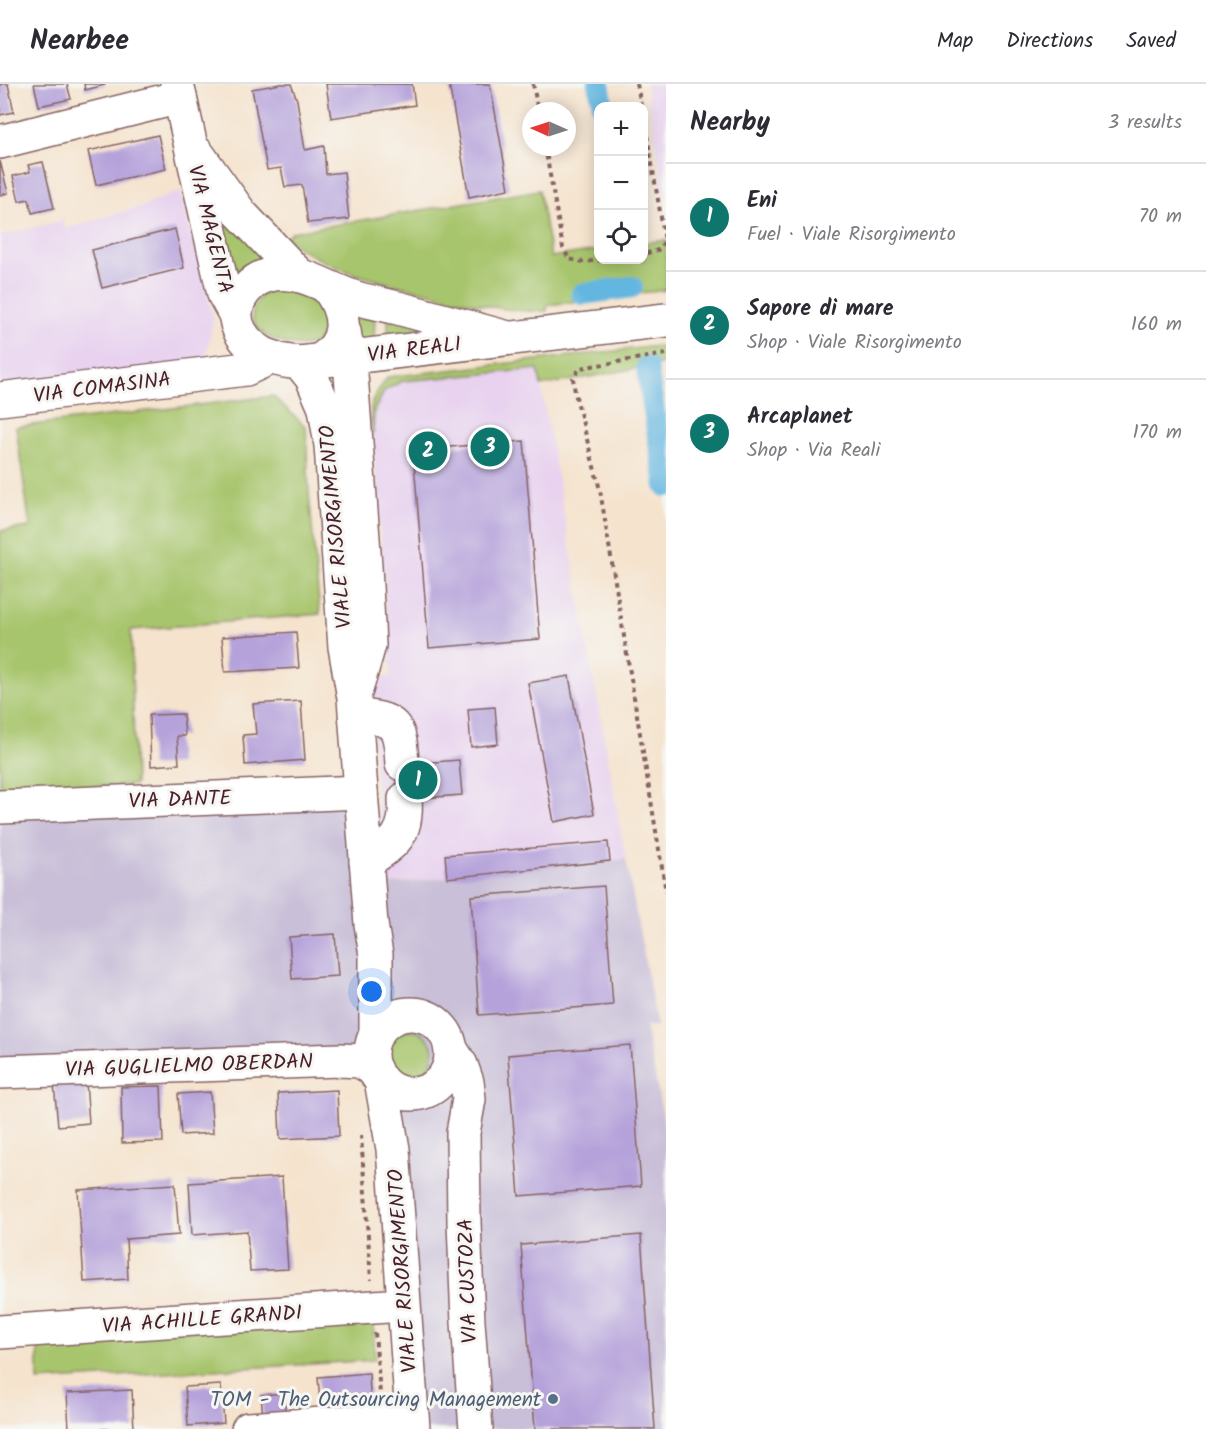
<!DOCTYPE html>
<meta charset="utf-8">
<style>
:root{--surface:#fff;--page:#f7f7f7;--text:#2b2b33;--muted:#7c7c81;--line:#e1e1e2;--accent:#0f766e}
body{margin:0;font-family:Kalam,sans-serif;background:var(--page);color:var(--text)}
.controls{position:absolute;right:18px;top:18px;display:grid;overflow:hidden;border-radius:12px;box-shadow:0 3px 15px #0003}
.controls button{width:54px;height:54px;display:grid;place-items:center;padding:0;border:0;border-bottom:2px solid var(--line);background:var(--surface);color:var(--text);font:30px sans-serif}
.compass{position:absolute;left:522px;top:18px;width:54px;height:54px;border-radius:50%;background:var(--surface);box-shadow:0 3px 15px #0003;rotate:273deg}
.you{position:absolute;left:372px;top:908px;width:21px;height:21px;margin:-15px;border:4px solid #fff;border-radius:50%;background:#1a73e8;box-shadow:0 0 0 9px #1a73e833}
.badge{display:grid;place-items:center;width:39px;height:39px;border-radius:50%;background:var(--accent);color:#fff;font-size:20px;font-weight:700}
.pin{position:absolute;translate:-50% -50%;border:3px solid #fff;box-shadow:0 2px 6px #0006}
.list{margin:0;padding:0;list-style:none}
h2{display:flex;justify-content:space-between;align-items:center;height:78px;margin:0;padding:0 24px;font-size:26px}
h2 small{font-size:20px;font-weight:400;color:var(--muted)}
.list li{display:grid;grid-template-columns:39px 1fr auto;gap:18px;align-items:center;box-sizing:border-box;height:108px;padding:0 24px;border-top:2px solid var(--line)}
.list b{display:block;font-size:22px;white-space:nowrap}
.list p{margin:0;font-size:20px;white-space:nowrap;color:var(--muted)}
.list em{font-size:20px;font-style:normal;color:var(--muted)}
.icon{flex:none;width:33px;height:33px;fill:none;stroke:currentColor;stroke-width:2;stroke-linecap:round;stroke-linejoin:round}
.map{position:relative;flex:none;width:666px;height:1345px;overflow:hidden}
header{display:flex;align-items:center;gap:36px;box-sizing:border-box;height:84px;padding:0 30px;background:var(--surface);border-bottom:2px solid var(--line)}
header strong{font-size:28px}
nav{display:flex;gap:33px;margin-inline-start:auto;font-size:21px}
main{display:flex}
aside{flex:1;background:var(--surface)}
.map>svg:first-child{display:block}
.built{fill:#e8d2ef}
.industrial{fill:#c9bfd8}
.green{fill:#a7c56c;stroke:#78724c;stroke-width:1.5}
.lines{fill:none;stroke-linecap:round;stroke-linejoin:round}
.stream{stroke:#64b6e0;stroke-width:7}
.canal{stroke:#64b6e0;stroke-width:22}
.building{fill:#b5a2da}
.minor-casing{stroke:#866464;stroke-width:36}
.major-casing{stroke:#866464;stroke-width:36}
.path{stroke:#866464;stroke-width:4;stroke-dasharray:4.5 4.5;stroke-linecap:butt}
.minor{stroke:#fff;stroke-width:33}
.major{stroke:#fff;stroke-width:33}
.service-dot{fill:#5c6f8a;stroke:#f6f6f2;stroke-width:2}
.labels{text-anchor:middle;stroke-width:6;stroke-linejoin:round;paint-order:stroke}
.street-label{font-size:21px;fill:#4a1f2b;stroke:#f6f6f2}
.service-label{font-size:21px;fill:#4e5e75;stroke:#f6f6f2;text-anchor:end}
</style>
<header>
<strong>Nearbee</strong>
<nav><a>Map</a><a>Directions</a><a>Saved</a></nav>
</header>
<main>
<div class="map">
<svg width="666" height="1345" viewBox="0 0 666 1345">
<rect width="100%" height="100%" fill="#f6f6f2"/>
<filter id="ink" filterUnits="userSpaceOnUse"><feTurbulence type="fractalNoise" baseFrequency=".0167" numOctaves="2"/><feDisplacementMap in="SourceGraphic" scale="12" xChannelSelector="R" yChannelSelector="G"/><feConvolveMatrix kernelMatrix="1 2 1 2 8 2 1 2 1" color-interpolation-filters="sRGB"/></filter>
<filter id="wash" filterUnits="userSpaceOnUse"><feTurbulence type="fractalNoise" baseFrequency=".008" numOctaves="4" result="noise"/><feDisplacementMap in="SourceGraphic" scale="24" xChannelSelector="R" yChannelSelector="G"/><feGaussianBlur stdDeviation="1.35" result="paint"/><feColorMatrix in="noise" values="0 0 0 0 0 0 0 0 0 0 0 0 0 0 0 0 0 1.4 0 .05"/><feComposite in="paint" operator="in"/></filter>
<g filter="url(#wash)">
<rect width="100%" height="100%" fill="#f5e3cd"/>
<!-- built -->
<g class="built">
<path d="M646,0H666V121Z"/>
<path d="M180,107L214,235L203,286L0,311V152L63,136L65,145L143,122Z"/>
<path d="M538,285L626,775L384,800L368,597L391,592L373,350L374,327L385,306L403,297Z"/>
</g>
<!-- industrial -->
<path class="industrial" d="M361,712L369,802L626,775L657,942H645L666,1048V1345H418L378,984L0,985V727Z"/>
<!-- green -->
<g class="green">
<path d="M539,106L551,173L598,166V176H644V159L666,156V206L633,210L631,197L581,203L583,217L547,221V227C508,229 472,219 434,210C379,197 331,189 285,154L292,148Z"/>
<path d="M210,123L273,174L230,201Z"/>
<path d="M288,205C318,215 340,227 315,260C293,267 238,251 256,219C259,214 264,208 269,206C274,204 282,205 288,205Z"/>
<path d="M352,226L375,232L374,258L356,259Z"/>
<path d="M388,235L443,248L388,257Z"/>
<path d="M666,261V279L541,302L538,285L403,297L385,306L374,327L373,350C369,321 369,317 388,293Z"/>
<path d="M273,312L306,343L309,409L320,530L131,546L135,701L0,706V447L30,443L16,343Z"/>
<circle cx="410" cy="969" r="23"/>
<path d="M373,1234L375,1276L38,1297V1255Z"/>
</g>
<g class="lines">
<!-- stream -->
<path class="stream" d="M594,202L595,208"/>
<!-- canal -->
<g class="canal">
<path d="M599,0L603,22"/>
<path d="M582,210L632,203"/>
<path d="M647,283L666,402"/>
</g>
</g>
<g id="blocks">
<!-- building -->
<g class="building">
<path d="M0,0H8L14,28L0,31Z"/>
<path d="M34,0H67L71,15L39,22Z"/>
<path d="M84,0H105V1L85,6Z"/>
<path d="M281,0H291L297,16L305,66L324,62L326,90L344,88L349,135L308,139L302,101L285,103L281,84L267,86L252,5Z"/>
<path d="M326,0H412L415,21L331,34Z"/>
<path d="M449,0H490L509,105L469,113Z"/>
<path d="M158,51L166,85L96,101L88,67Z"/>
<path d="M0,77L8,109L0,111Z"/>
<path d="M43,78L54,124L32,129L29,115L19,117L13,92L30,88L28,81Z"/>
<path d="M175,145L184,184L102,204L92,166Z"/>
<path d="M524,357L540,555L429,564L413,366Z"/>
<path d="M296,548L299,584L225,588L222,553Z"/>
<path d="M569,592L594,730L554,738L528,599Z"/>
<path d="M301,617L305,676L245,681L243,651L256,650L253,620Z"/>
<path d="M495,623L498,660L471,663L468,625Z"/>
<path d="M183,630L185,652H177L179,680L151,682L149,631Z"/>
<path d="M459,676L462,711L397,716L395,681Z"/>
<path d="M608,758L610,777L447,794L445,771Z"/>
<path d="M604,802L613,921L479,931L471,812Z"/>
<path d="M335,850L338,892L292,895L289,853Z"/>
<path d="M630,961L641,1102L519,1112L508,971Z"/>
<path d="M86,997L89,1039L58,1042L54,1000Z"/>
<path d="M161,1002L163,1058L122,1059L121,1003Z"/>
<path d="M337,1006L339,1052L280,1055L278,1009Z"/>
<path d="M210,1008L213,1049L181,1051L178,1010Z"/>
<path d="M282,1093L288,1185L250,1187L247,1147L192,1151L189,1099Z"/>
<path d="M175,1100L179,1151L126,1155L128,1195L84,1198L78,1106Z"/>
<path d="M641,1151L655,1345H535L521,1161Z"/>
<path d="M369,1289L371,1328L321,1332L318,1293Z"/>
<path d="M221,1301L224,1339L188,1342L185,1303Z"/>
<path d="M132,1306L134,1345H69L67,1309Z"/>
<path d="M284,1309L286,1333L263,1334L261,1311Z"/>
</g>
</g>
</g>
<g filter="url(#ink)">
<use href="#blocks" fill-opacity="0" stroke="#866464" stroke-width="1.5"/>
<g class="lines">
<defs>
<g id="minor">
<path d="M177,0L224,210L235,230"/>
<path d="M0,58L180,13"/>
<path d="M197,69L241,130L299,191"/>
<path d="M344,247L351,290L365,482L369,561L356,606"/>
<path d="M300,279L312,294L325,324L331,361L345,563L354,614L371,840L376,871V951"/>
<path d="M356,631C396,636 400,639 402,680"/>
<path d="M0,723L361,708"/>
<path d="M366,778C394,760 408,751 405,715"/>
<circle cx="411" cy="970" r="40"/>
<path d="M452,967L461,981L467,998L469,1015L463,1049L464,1138L468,1238L476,1345"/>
<path d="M0,988L340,976L360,977L375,986"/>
<path d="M381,996L393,1065L413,1345"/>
<path d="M0,1248L403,1221"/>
<path d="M248,1345L412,1334"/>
</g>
<g id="major">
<path d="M508,254C471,244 435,234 398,224C383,220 368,218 353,213C328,205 303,186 275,190C263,191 253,197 245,207C223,235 244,263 273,274C281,277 290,278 300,279L666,236"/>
<path d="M319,277C350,258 347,229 327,203"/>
<path d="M0,315L246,285L272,273"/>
</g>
</defs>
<!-- minor casing -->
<use href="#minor" class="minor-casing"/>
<!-- major casing -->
<use href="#major" class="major-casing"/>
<!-- path -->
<g class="path">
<path d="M533,0L538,27"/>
<path d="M637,0L641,22"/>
<path d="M644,34L665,157L658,166L644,170"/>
<path d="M545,63L563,164L569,175L583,178L601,176"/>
<path d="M666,270L580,284L573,294L575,309L600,406L666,808"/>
<path d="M361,1051L371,1196"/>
<path d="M375,1249L380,1310"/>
</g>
<!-- minor -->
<use href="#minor" class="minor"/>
<!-- major -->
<use href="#major" class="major"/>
</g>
</g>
<!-- markers -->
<circle class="service-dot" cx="553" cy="1315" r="6"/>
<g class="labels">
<!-- street labels -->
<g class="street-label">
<text transform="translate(211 145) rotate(76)" y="7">VIA MAGENTA</text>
<text transform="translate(414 265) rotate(-7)" y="7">VIA REALI</text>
<text transform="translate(102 303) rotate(-7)" y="7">VIA COMASINA</text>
<text transform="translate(335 443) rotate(-95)" y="7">VIALE RISORGIMENTO</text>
<text transform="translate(180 715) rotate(-2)" y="7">VIA DANTE</text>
<text transform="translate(189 981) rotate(-2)" y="7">VIA GUGLIELMO OBERDAN</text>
<text transform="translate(402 1187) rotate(-94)" y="7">VIALE RISORGIMENTO</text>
<text transform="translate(467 1197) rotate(-92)" y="7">VIA CUSTOZA</text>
<text transform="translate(202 1235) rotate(-4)" y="7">VIA ACHILLE GRANDI</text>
</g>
<!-- service labels -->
<g class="service-label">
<text x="541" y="1322">TOM - The Outsourcing Management</text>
</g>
</g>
</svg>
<div class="controls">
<button>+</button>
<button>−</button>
<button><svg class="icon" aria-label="locate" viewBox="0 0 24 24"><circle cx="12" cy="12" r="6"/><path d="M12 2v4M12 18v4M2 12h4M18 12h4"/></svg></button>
</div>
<svg class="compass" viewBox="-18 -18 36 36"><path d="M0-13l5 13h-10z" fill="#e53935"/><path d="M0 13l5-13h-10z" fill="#7c7c81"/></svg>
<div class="you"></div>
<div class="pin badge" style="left:418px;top:696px">1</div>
<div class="pin badge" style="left:428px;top:367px">2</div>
<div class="pin badge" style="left:490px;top:363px">3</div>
</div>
<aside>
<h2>Nearby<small>3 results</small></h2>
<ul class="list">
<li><span class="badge">1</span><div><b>Eni</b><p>Fuel · Viale Risorgimento</p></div><em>70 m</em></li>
<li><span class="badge">2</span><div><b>Sapore di mare</b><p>Shop · Viale Risorgimento</p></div><em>160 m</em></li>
<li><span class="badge">3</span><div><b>Arcaplanet</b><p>Shop · Via Reali</p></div><em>170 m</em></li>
</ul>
</aside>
</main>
